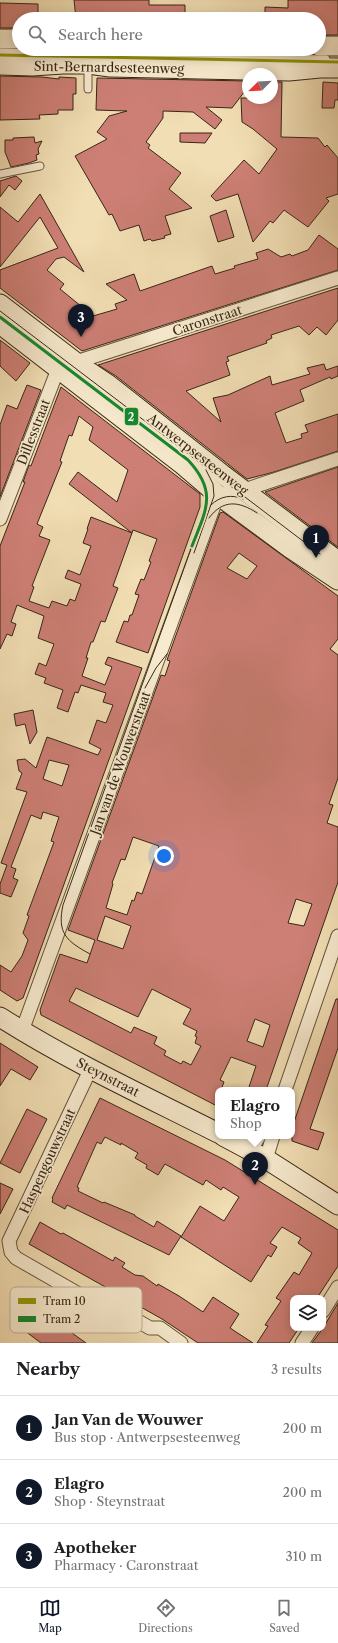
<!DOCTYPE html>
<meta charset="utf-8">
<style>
:root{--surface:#fff;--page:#f2f2f2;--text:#202124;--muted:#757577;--line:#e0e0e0;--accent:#111827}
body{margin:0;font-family:"Libre Caslon Text",serif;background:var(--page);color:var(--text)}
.controls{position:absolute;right:12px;bottom:12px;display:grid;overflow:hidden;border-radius:8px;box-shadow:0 2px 10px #0003}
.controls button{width:36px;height:36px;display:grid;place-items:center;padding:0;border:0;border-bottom:1px solid var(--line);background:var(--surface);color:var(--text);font:20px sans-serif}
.compass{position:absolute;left:242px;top:68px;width:36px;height:36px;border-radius:50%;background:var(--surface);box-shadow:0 2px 10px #0003;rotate:246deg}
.you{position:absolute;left:164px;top:856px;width:14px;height:14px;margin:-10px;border:3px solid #fff;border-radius:50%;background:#1a73e8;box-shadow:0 0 0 6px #1a73e833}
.badge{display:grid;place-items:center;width:26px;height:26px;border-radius:50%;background:var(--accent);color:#fff;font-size:13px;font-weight:700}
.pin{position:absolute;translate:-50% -33px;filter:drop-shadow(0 1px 2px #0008)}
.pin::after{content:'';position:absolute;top:21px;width:14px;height:12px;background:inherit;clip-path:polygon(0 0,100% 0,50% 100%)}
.popup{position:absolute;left:215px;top:1087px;width:80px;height:52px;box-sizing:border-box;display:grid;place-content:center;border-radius:8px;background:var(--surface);filter:drop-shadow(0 1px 3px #0005);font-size:13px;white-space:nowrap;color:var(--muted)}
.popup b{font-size:15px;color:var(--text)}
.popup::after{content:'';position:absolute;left:50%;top:100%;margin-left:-8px;border:8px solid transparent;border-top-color:var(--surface)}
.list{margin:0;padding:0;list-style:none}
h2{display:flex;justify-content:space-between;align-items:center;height:52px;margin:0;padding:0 16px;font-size:17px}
h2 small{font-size:13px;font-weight:400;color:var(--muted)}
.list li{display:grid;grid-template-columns:26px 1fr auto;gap:12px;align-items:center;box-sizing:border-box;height:64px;padding:0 16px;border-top:1px solid var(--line)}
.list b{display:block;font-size:15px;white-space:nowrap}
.list p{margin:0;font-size:13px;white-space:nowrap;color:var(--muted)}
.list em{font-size:13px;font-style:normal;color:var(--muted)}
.icon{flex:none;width:22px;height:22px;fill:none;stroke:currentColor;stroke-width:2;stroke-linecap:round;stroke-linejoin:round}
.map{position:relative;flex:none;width:338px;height:1343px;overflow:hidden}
.search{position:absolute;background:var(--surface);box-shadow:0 2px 10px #0003;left:12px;right:12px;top:12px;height:44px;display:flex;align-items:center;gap:10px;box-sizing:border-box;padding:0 14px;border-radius:22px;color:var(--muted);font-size:15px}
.sheet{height:244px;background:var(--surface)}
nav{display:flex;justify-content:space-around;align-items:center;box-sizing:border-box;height:56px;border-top:1px solid var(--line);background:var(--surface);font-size:11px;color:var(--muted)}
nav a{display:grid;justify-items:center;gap:2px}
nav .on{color:var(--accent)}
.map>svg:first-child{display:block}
.building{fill:#cd7f75;stroke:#372716;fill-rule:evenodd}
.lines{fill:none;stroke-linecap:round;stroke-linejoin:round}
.lane-casing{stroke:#66553e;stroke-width:9}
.street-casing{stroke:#66553e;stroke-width:15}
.secondary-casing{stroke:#372716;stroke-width:21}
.lane{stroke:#f7eace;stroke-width:7}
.street{stroke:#f7eace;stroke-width:13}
.secondary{stroke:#f7eace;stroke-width:19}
.tram{stroke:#372716;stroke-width:1}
.tram-1-casing{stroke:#f7eace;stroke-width:6}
.tram-2-casing{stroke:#f7eace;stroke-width:6}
.tram-1{stroke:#959708;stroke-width:3}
.tram-2{stroke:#15882e;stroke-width:3}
.labels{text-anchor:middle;stroke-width:3.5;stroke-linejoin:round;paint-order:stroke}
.street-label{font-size:13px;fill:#372716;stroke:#f7eace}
.key{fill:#f7eace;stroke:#bdb097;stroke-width:1}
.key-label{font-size:11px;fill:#372716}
.line-badge{stroke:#f7eace;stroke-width:1.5}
.badge-label{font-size:11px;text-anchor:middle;font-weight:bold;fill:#fff}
</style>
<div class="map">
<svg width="338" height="1343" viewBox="0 0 338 1343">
<rect width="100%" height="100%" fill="#f2deb4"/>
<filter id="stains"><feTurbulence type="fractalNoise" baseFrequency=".005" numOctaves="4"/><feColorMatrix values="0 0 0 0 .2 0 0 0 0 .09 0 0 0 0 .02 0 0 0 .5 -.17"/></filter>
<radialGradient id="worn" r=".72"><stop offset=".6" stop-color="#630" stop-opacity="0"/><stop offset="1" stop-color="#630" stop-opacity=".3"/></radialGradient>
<!-- building -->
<g class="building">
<path d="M74,0H149V5H185V19H76Z"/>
<path d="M288,0H338V35H319V19H265V7L288,8Z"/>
<path d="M0,3L38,4V19H19V28H0Z"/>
<path d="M0,76L42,77L59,79V77L76,78V94H73V110H58V114L39,115L40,119L0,120Z"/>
<path d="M97,78L248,81V87L232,108L206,107L222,120L215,129L193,112L163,111V118L146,142L150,145L148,148L181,173L169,189L192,208L165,216L171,234L164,236L165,238L152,241L150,239L144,241L139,225L120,231L112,214L109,215L75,156L107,139L97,132L109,116L127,111L96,110Z"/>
<path d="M272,82H282L281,137L318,138L325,147L327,145L338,158V194L326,198L329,201L308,227L284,210L273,223L270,221L253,242L238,194L216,201L211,196L244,160L259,174L277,149L253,129L242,122L241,98H272Z"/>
<path d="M323,82L338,83V100H335L334,108H322Z"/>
<path d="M180,133H212L205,143L180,142Z"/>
<path d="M34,137L35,143L42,141L38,149L39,154L36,155L37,160L29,163L11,167L5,152V140H13V138Z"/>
<path d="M16,176L22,181L15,190L9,185L0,197V181Z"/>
<path d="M40,194L84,272L64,257L56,259L47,270L64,284L60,289L87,311L85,313L88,312L93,316L117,309L115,304L127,300L106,284L134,274L140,291L212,266L215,274L235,268L234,266L258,259L256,253L268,249L281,257L290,254L292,256L308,250L319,235L338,249V270L82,351L0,288V270L58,248L40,217L0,267V207L18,222Z"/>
<path d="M226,210L234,237L218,242L210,216Z"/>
<path d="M338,288V320L326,335L317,327L309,335L299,326L271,335L272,338L266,341L267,343L227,357L229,361L226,362L230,375L186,391L221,422L213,398L228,395L270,376L272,385L310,374L307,368L324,364L326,370L338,366V376L331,379L330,377L300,390L304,401L275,413L286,443L302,438L301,434L308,432L305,425L338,414V451L274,472L247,479L116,376L98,365Z"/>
<path d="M0,340L30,363L16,381L0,366Z"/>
<path d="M27,385L41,390L0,497V425L7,405L17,409Z"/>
<path d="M61,387L200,494V507L148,653L116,642L124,621L128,622L130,615H132L139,595L135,594L141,579L144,580L151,562L149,561L157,539L133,530L132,533L69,484L78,472L117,502L128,470L89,440L93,427L79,416L72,436L69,435L60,461L62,462L37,524L43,527L39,536L50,540L32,586L34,587L29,601L49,608L52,601L67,606L70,599L75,601L81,584L65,578L68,570L80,575L91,546L83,543L88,529H87L91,517L132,533L113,586L118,588L111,606L105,622L101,621L93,642H91L86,658H88L82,676L105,685L112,667L105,664L108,657L142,668L23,998L17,1001L0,990V965L11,972L22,956L28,940L23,933L29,916L27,915L54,842L51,841L59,817L43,812L41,819L31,815L11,867L16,869L13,878L18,880L11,897L0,893V884L7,865L1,863L27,792L16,789L22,773L19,771L17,760L25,759L36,768L47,737L98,755L101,749L89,743L97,720L106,723L113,705L103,702L106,693L81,685L78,693L75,692L68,712L57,708L63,690L44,683L46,678L35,674L39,663L46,666L54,644L38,638L44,616L17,605L11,622L16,624L12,636L7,634L0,649V546L25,482H23L29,465L31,466ZM49,760L69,765L62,786L43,779Z"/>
<path d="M338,467V547L265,492Z"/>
<path d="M223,512L338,596V639L330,649L338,655V778L329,804L333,805L327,823L338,827V882L266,1090H248L256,1066L231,1057L220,1080L224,1082L221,1090H218V1099L215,1105L41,1015L40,1010L60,954L87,963L95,940L68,930L161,675L165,676L170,661L167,660L220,513ZM239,553L257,566L247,579L227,568ZM133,837L159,846L142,894L137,892L134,901L132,900L127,915L106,908L113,884L112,883L121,859L125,860ZM296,899L312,904L304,926L288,923ZM105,916L131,926L123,949L97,940ZM76,988L138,1017L152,989L191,1009L183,1024L197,1031L195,1036L197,1037L195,1043L201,1046L191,1065L183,1061L181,1064L164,1055L166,1051L154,1044L157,1037L134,1027L131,1033L69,1001ZM255,1019L270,1025L263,1047L247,1041Z"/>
<path d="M33,710L37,732L30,744L25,724L16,726L14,714Z"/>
<path d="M336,999H338V1048L310,1129L324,1133L318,1150L292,1141V1128Z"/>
<path d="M0,1043L38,1067L30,1080L11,1069L0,1086Z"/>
<path d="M100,1098L225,1160L338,1230V1266L317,1298H293V1328H299L289,1343H257L268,1326L265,1325L281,1301L276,1298L294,1272L299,1275L312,1253L298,1243L301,1238L282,1227L270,1243L277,1247L271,1257L268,1255L251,1282L181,1237L200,1206L224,1221L239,1197L223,1187L221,1190L206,1180L203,1185L165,1164L158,1175L146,1168L147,1165L135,1158L138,1153L121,1143V1145L105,1137L101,1144L97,1142L77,1187L79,1188L78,1191L103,1203L104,1202L135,1215V1216L154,1227L157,1221L181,1236L169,1255L67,1205L65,1209L52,1202L53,1199L52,1198Z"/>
<path d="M27,1109L47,1119L20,1173L0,1163Z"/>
<path d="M0,1183L13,1189L0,1214Z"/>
<path d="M40,1222L61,1234L63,1233L113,1261L115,1257L125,1263L122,1267L135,1275L143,1276L157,1286L158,1284L179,1296L203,1312L213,1297L239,1314L230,1328L253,1343H198L162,1319L29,1244Z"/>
<path d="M24,1297L58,1323L86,1343H41L21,1328L22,1326L12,1318L19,1309L18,1308Z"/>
<path d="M338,1303V1343H312L323,1328Z"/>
</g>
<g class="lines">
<defs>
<g id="lane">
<path d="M0,52L326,59"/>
<path d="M88,64V89"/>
<path d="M0,174L40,166"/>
</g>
<g id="street">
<path d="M76,362L338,278"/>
<path d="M0,519L58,369"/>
<path d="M22,1031L218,495L244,490L338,459"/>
<path d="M91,1068L9,1241L11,1252L16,1258L117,1316L136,1320L150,1328H160L181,1343"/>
<path d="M285,1090L338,936"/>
<path d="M251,1150L259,1136"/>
<path d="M266,1159L273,1136"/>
<path d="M323,1311L338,1287"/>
<path d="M302,1343L312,1328"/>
</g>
<g id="secondary">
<path d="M0,39H19"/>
<path d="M319,46H338"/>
<path d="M0,65L32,66L63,64H88L110,67L289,71L320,68H338"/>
<path d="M0,304L82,367L109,385L222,474L338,561"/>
<path d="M0,324L183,465L218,495L290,548L338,580"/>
<path d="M0,1017C69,1061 145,1096 218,1133"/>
<path d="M223,1136L266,1159L338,1205"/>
</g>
</defs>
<!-- lane casing -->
<use href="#lane" class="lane-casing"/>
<!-- street casing -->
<use href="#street" class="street-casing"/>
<!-- secondary casing -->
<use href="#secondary" class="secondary-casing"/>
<!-- lane -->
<use href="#lane" class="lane"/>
<!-- street -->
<use href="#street" class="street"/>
<!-- secondary -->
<use href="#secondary" class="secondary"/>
<!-- tram -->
<g class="tram">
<path d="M0,311L320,554"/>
<path d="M211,505C220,496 232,494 243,499"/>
<path d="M209,518C223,499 239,501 257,513"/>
<path d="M194,553L214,496L213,484L206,470"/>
<path d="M145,688L156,668L167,654"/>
<path d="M129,732L126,747L129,759"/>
<path d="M90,954C66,941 57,933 63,905L192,546"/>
</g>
<defs>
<path id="tram-1" d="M0,55L338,62"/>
<path id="tram-2" d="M0,317L188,460C218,492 206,510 192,546"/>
</defs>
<!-- tram-1 casing -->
<use href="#tram-1" class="tram-1-casing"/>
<!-- tram-2 casing -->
<use href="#tram-2" class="tram-2-casing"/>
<!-- tram-1 -->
<use href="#tram-1" class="tram-1"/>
<!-- tram-2 -->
<use href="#tram-2" class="tram-2"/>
</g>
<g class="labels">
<!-- street labels -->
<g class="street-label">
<text transform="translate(109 67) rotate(1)" y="5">Sint-Bernardsesteenweg</text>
<text transform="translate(207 320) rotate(-18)" y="5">Caronstraat</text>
<text transform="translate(33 432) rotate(-69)" y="5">Dillesstraat</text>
<text transform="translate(198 454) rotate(38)" y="5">Antwerpsesteenweg</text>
<text transform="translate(120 763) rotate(-70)" y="5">Jan van de Wouwerstraat</text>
<text transform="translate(108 1077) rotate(27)" y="5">Steynstraat</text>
<text transform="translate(47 1161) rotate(-65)" y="5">Haspengouwstraat</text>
</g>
</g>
<!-- legend -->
<rect x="10" y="1287" width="132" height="46" rx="6" class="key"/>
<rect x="18" y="1298" width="18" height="6" fill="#959708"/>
<rect x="18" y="1316" width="18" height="6" fill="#15882e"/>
<g class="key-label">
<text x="43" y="1305">Tram 10</text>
<text x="43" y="1323">Tram 2</text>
</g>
<rect class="line-badge" x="124" y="407" width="15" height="19" rx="4" fill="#15882e"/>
<g class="badge-label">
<text x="131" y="421">2</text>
</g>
<rect width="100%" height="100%" filter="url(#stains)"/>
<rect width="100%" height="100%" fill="url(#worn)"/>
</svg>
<div class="controls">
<button><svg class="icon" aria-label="layers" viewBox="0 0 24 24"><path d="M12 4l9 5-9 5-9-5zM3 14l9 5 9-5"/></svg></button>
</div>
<svg class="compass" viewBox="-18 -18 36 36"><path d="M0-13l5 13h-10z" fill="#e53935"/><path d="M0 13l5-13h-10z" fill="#757577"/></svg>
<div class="you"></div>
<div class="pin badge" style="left:316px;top:558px">1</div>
<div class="pin badge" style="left:255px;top:1185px">2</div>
<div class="popup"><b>Elagro</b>Shop</div>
<div class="pin badge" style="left:81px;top:337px">3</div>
<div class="search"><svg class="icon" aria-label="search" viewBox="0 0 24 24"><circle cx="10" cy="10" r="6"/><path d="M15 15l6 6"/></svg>Search here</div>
</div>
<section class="sheet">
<h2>Nearby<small>3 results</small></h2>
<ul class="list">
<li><span class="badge">1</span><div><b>Jan Van de Wouwer</b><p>Bus stop · Antwerpsesteenweg</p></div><em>200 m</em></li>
<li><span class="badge">2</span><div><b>Elagro</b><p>Shop · Steynstraat</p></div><em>200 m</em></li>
<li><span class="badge">3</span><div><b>Apotheker</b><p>Pharmacy · Caronstraat</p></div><em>310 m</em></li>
</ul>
</section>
<nav>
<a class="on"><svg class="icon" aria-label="map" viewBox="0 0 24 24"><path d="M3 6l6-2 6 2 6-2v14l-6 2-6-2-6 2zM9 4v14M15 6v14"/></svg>Map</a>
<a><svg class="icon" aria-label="directions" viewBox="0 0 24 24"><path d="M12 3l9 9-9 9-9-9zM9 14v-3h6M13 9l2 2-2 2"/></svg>Directions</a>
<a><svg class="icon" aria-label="saved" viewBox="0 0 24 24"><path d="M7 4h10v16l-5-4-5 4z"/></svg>Saved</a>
</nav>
